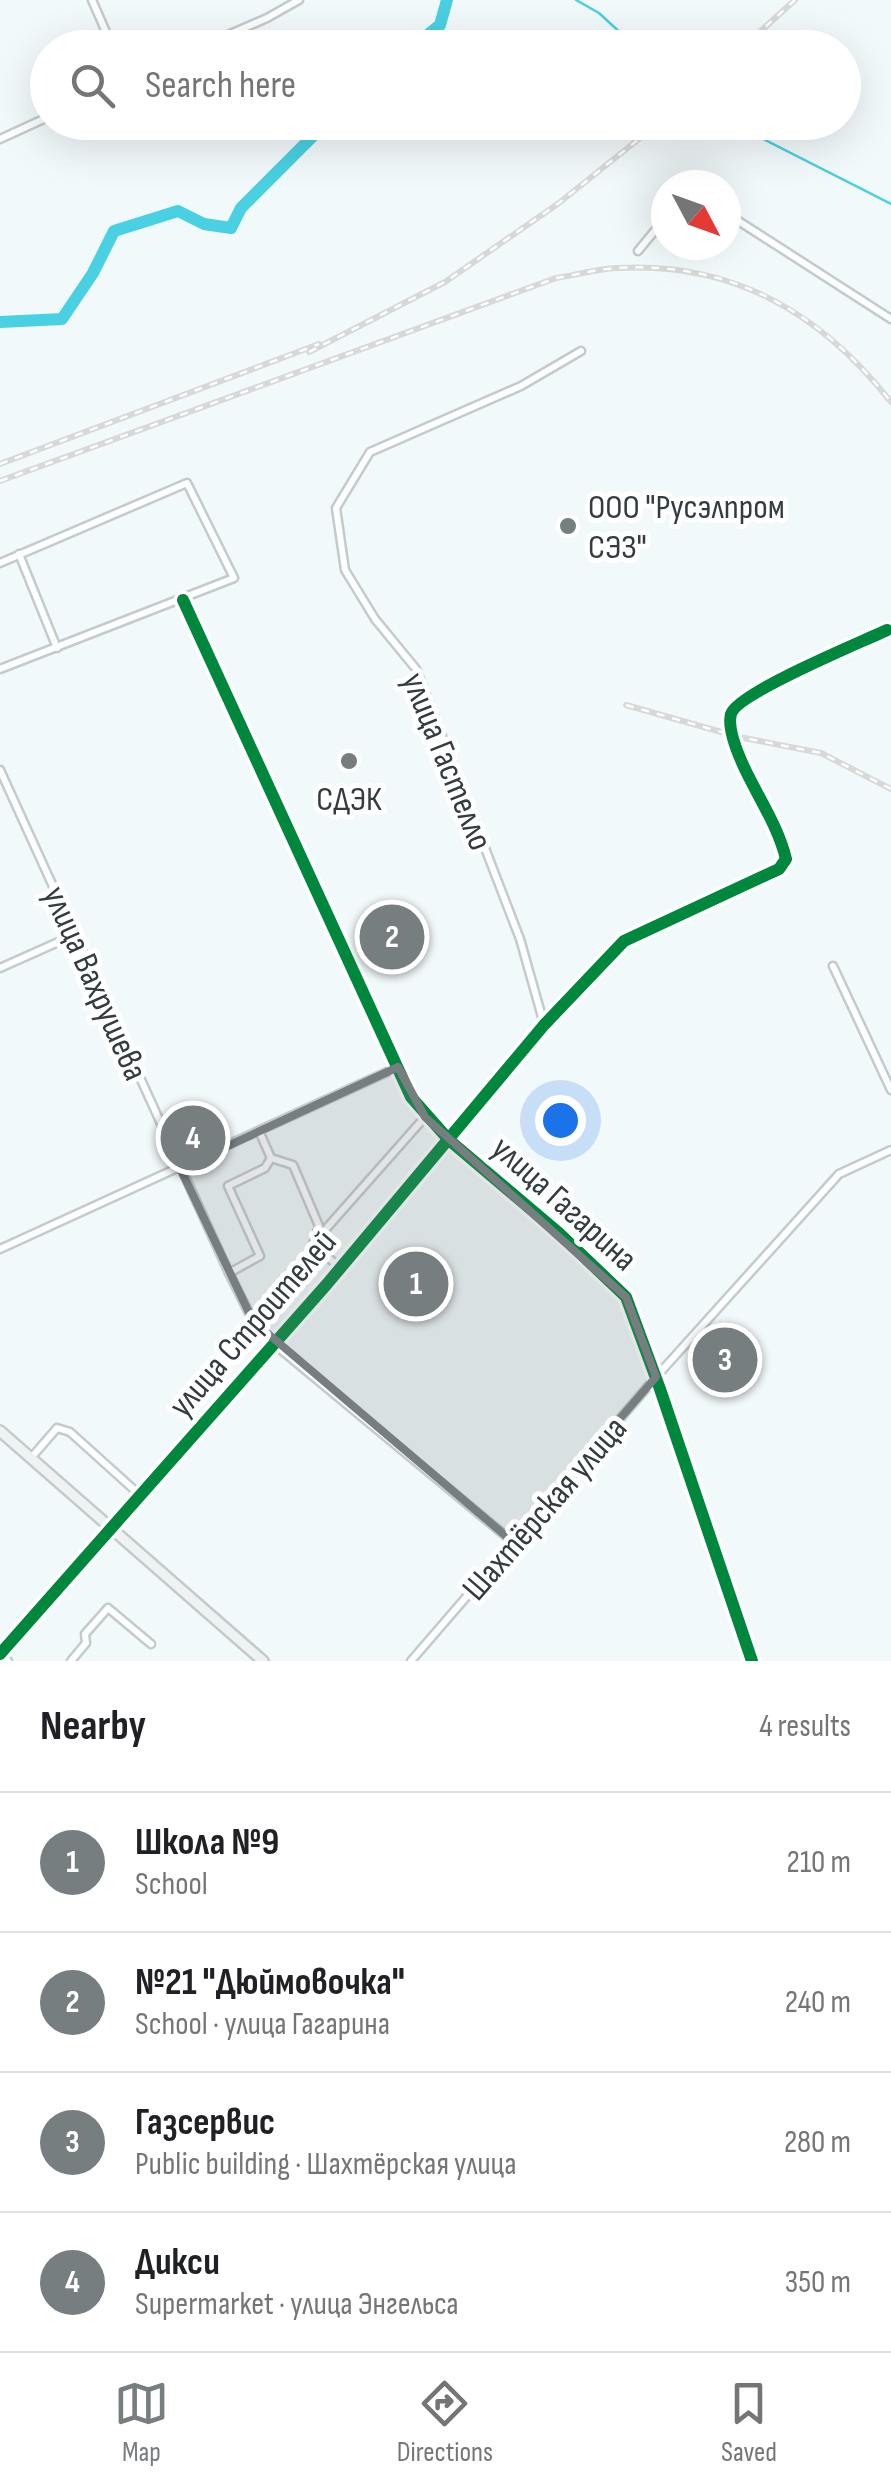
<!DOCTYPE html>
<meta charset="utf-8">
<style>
:root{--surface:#fff;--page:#f2f2f2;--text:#202124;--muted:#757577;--line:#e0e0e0;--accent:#767e80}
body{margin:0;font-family:"Sofia Sans Condensed",sans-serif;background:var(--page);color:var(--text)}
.compass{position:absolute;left:651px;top:170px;width:90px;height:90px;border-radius:50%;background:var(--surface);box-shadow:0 10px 40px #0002;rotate:131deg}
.you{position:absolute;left:560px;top:1120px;width:35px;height:35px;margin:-25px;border:8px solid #fff;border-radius:50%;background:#1a73e8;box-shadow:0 0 0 15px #1a73e833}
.badge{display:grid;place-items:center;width:65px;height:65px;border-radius:50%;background:var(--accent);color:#fff;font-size:32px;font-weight:700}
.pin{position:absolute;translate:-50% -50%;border:5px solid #fff;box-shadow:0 2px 10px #0006}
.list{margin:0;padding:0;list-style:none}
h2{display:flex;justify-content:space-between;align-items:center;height:130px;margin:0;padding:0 40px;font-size:42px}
h2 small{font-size:32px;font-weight:400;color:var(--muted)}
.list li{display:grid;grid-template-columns:65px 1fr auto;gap:30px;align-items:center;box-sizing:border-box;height:140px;padding:0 40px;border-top:2px solid var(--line)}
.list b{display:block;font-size:38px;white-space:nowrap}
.list p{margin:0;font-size:32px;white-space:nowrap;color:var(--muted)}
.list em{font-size:32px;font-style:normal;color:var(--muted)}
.icon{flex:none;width:55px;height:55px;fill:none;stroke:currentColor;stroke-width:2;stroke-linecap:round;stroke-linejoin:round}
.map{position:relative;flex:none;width:891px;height:1661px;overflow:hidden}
.search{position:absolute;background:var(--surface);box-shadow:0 10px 40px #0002;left:30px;right:30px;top:30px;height:110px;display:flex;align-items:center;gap:25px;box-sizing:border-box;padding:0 35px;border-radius:55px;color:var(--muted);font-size:38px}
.sheet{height:690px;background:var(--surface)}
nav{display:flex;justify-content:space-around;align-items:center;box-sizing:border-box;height:140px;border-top:2px solid var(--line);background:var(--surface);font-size:28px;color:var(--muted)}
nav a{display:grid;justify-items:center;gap:5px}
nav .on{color:var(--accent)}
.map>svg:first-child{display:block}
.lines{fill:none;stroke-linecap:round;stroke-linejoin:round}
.stream{stroke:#49d0e2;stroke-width:2.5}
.river{stroke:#49d0e2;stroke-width:12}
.street-casing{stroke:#c3cbcd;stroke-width:11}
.secondary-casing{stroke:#c3cbcd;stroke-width:14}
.street{stroke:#fdfefe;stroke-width:6}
.secondary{stroke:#eef2f3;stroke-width:9}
.rail-casing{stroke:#d7d9d9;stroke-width:6}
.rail{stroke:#fff;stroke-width:2.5;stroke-dasharray:8;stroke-linecap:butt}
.cycleway-casing{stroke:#fff;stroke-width:19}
.cycleway{stroke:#00873e;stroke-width:12}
.marked{fill:#767e80;fill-opacity:0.2;stroke:#767e80;stroke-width:8;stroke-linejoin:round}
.poi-dot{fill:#767e80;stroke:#fff;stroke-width:4}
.labels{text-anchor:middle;stroke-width:10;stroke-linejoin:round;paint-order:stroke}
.poi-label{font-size:35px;fill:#333c3e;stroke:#fff;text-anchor:start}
.street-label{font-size:35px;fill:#333c3e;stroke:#fff}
</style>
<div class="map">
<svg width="891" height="1661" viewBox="0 0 891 1661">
<rect width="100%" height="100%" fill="#f2f9fb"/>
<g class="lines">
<!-- stream -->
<g class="stream">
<path d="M576,0L599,13L637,48"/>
<path d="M730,122L891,204"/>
</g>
<!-- river -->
<g class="river">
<path d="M412,48L440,25L447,0"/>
<path d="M0,322L62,319L93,273L114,231L178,211L204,224L231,228L241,208L327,122"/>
</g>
<defs>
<g id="street">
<path d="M92,0L113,48"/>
<path d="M198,48L267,18L299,0"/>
<path d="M0,139L48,117"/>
<path d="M726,213L891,319"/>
<path d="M638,251L666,217"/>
<path d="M19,554L57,648"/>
<path d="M0,563L187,483L234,578L0,669"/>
<path d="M183,600L411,1097L449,1140L559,1233L626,1297L660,1389L752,1661"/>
<path d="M0,770L229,1273L253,1321L274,1344L513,1542"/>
<path d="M833,966L891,1090"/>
<path d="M0,968L74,935"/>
<path d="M544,1024L520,939L416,669L375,619L345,570L336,508L370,452L521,386L581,351"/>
<path d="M259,1131L271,1158L293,1165L319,1226L313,1244L340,1268"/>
<path d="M317,1239L425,1117"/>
<path d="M0,1249L398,1067"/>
<path d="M229,1273L260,1256L228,1186L265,1168L271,1158"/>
<path d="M31,1458L57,1428L70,1432L141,1496"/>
<path d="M0,1654L327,1284L544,1025L624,941L779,869L786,859C778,826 758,797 744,767C738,754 727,729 731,714C737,693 862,642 887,630"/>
<path d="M0,1654L8,1661"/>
<path d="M71,1661L86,1643L85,1634L108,1608L151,1644"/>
<path d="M411,1661L656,1377L839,1174L891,1150"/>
</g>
<path id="secondary" d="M0,1431L263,1661"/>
</defs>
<!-- street casing -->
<use href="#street" class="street-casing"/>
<!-- secondary casing -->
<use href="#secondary" class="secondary-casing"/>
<!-- street -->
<use href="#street" class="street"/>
<!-- secondary -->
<use href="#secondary" class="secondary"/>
<defs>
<g id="rail">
<path d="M742,48L795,0"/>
<path d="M309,352L445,282L559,203L660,122"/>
<path d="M0,464L319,344"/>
<path d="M0,481L556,278C576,275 597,269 617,268C733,261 821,313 891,402"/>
<path d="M626,705L739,737L821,753L891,789"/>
</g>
</defs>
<!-- rail casing -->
<use href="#rail" class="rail-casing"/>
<!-- rail -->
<use href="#rail" class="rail"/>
<defs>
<g id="cycleway">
<path d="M183,600L411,1097L449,1140L559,1233L626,1297L660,1389L752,1661"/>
<path d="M0,1654L327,1284L544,1025L624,941L779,869L786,859C778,826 758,797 744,767C738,754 727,729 731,714C737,693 862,642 887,630"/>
</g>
</defs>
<!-- cycleway casing -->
<use href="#cycleway" class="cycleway-casing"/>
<!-- cycleway -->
<use href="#cycleway" class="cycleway"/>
</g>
<!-- marked area -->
<path class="marked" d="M398,1067L425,1117L626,1297L656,1377L513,1542L253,1321L180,1168Z"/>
<!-- markers -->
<g class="poi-dot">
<circle cx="568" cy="526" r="10"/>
<circle cx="349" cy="761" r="10"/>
</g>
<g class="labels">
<!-- poi labels -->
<g class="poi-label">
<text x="588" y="518">ООО "Русэлпром<tspan x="588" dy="40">СЭЗ"</tspan></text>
<text x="349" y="810" text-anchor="middle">СДЭК</text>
</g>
<!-- street labels -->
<g class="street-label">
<text transform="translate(448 761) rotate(68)" y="12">улица Гастелло</text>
<text transform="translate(96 983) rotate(66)" y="12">улица Вахрушева</text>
<text transform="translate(565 1203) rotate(42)" y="12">улица Гагарина</text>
<text transform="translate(252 1323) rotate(-49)" y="12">улица Строителей</text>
<text transform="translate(544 1508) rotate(-49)" y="12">Шахтёрская улица</text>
</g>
</g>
</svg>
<svg class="compass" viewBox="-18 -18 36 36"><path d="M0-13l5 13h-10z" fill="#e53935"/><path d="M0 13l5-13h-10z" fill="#757577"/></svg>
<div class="you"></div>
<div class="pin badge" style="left:416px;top:1284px">1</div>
<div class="pin badge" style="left:392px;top:937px">2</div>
<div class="pin badge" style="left:725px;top:1360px">3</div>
<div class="pin badge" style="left:193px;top:1138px">4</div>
<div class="search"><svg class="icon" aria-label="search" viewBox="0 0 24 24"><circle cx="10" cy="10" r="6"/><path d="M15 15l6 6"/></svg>Search here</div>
</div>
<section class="sheet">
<h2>Nearby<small>4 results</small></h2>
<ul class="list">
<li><span class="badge">1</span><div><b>Школа №9</b><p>School</p></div><em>210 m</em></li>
<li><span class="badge">2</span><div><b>№21 &quot;Дюймовочка&quot;</b><p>School · улица Гагарина</p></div><em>240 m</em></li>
<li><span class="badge">3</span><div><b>Газсервис</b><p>Public building · Шахтёрская улица</p></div><em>280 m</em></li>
<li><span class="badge">4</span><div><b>Дикси</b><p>Supermarket · улица Энгельса</p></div><em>350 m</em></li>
</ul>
</section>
<nav>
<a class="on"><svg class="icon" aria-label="map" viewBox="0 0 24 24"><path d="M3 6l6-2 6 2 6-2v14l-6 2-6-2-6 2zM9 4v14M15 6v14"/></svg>Map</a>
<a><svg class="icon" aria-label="directions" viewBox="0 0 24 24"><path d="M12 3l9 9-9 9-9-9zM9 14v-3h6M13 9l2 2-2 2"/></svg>Directions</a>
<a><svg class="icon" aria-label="saved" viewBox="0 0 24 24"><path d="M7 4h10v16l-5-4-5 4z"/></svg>Saved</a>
</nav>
